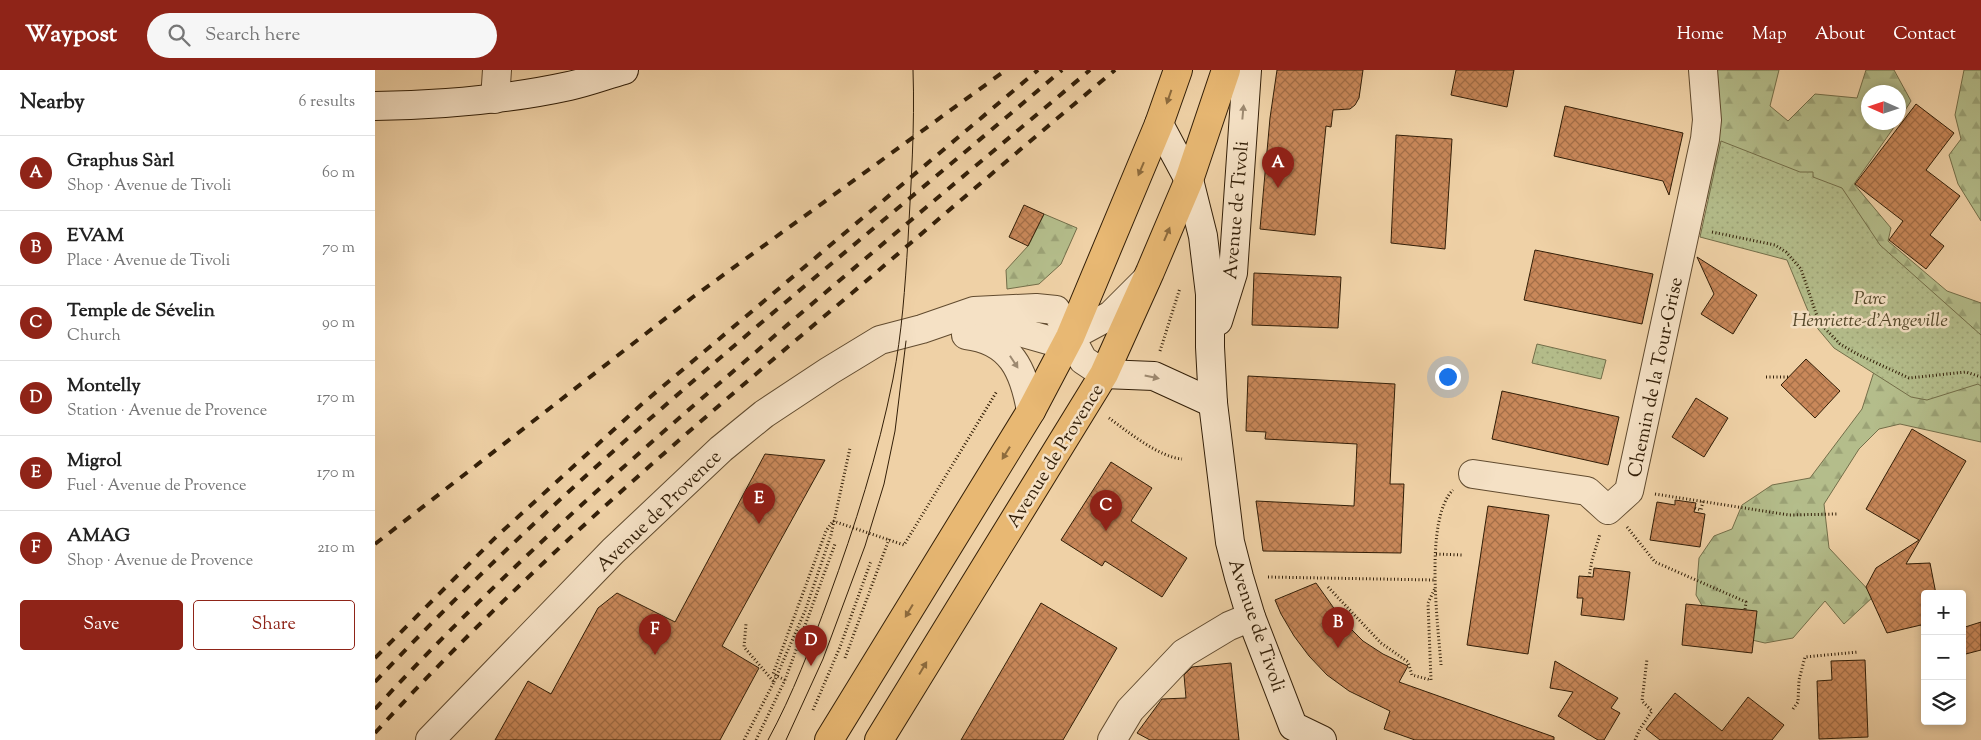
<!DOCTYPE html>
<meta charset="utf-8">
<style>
:root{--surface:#fff;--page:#f6f6f6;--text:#222;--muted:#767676;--line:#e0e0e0;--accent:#8f2418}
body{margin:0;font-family:"Sorts Mill Goudy",serif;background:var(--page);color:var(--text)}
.controls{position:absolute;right:15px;bottom:15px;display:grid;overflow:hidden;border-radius:5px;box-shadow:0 2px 8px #0003}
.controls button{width:45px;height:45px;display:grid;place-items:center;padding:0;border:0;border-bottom:1px solid var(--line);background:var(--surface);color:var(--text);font:25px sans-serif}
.compass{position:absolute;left:1486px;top:15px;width:45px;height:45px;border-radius:50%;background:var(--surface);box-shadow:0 2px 8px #0003;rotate:273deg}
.you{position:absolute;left:1072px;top:306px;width:18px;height:18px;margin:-12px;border:4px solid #fff;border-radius:50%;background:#1a73e8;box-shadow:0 0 0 8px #1a73e833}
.badge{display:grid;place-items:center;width:32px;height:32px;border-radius:50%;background:var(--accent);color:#fff;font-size:16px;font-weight:700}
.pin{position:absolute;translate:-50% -41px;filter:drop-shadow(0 1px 2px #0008)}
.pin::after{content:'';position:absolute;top:26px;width:18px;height:15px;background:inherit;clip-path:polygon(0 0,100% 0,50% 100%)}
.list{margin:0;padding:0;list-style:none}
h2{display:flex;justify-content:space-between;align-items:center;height:65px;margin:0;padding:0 20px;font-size:21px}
h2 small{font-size:16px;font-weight:400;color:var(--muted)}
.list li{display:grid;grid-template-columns:32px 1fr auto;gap:15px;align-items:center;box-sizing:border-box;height:75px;padding:0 20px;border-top:1px solid var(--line)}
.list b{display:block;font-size:19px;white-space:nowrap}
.list p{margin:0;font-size:16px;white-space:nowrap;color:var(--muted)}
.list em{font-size:16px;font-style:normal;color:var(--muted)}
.actions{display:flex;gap:10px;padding:15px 20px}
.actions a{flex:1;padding:11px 0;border:1px solid var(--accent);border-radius:5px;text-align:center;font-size:18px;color:var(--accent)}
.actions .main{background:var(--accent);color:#fff}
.icon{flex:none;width:28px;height:28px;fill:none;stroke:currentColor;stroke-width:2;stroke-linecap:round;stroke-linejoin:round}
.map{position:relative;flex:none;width:1606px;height:670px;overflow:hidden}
header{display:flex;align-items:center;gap:30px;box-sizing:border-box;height:70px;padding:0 25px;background:var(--accent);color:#fff}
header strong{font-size:24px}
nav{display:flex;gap:28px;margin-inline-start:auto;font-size:18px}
.search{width:350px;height:45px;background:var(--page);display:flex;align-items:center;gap:12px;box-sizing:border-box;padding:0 18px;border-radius:28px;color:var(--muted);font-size:19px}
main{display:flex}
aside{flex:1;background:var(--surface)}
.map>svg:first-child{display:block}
.forest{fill:url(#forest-firs);stroke:#736e49}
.park{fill:url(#park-dots);stroke:#736e49}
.building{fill:url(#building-cross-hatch);stroke:#321e07}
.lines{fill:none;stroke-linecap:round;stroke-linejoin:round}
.street-casing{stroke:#614b2f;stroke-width:30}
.secondary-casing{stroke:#321e07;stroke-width:30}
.primary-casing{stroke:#321e07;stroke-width:30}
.path{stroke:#321e07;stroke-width:3;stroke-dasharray:1 2.5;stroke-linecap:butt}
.street{stroke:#f5e1c5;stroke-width:28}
.secondary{stroke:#f5e1c5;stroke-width:28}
.primary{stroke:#e8b873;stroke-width:28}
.tram{stroke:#321e07;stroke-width:1}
.rail{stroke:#321e07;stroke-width:4;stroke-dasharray:9 9;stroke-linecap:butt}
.path-bridge{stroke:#321e07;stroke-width:3;stroke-dasharray:1 2.5;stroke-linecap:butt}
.oneway{fill:#8d6b3d}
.oneway2{fill:#9d8970}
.labels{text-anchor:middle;stroke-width:5;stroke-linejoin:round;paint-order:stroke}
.street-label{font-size:19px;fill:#321e07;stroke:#f5e1c5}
.park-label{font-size:19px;font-style:italic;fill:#524628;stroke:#f5e1c5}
</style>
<header>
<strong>Waypost</strong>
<div class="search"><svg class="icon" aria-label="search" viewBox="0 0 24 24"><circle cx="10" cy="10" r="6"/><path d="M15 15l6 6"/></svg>Search here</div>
<nav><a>Home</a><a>Map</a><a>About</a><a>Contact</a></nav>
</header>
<main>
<aside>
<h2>Nearby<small>6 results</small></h2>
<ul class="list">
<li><span class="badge">A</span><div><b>Graphus Sàrl</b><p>Shop · Avenue de Tivoli</p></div><em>60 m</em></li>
<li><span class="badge">B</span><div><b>EVAM</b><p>Place · Avenue de Tivoli</p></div><em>70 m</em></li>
<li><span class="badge">C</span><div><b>Temple de Sévelin</b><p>Church</p></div><em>90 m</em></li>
<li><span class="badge">D</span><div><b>Montelly</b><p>Station · Avenue de Provence</p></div><em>170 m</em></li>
<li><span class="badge">E</span><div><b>Migrol</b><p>Fuel · Avenue de Provence</p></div><em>170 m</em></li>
<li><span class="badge">F</span><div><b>AMAG</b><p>Shop · Avenue de Provence</p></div><em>210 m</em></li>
</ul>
<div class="actions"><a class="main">Save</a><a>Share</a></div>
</aside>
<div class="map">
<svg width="1606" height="670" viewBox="0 0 1606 670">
<defs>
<pattern id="forest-firs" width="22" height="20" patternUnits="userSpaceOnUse" patternTransform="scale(1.25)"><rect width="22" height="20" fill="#b4bd8b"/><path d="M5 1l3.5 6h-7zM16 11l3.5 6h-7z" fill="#9ba276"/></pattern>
<pattern id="park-dots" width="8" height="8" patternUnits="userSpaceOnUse" patternTransform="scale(1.25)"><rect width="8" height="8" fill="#b4bd8b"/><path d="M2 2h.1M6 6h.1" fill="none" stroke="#9ba276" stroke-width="1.8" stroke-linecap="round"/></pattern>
<pattern id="building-cross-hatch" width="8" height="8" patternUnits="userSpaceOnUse" patternTransform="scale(1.25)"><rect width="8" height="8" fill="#c9885a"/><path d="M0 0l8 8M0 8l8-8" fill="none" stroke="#a46f48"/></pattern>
</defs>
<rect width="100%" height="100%" fill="#efd1a6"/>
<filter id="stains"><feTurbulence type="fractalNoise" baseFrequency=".004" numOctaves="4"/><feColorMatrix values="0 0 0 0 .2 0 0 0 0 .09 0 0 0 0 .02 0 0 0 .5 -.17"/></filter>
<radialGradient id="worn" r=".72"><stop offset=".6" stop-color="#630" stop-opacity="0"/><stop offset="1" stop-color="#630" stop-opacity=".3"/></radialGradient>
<!-- forest -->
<g class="forest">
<path d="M1338,0H1404L1395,36L1413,51L1440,24L1482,28L1491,0H1519L1536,31L1524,50V22H1494V52L1522,53L1479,114L1516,158L1513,171L1572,221L1606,233V372L1525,354L1504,359L1484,379L1449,434L1454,478L1499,526L1469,554L1450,531L1418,568L1390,573L1342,562L1321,525L1324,488L1339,466L1357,459L1367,435L1397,415L1435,408L1487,339L1505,283L1490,214L1342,139L1329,124Z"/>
<path d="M1589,0H1606V151L1583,114L1574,85L1586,69L1580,45Z"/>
<path d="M669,144L702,158L686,194L664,214L632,219L631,200L653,176Z"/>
</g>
<!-- park -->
<g class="park">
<path d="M1346,71L1425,102H1438V107L1467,118L1505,175L1606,265V316L1603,314L1552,330L1536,327L1459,278L1438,253L1412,190L1325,167Z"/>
<path d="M1162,274L1231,290L1226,309L1157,293Z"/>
</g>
<!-- building -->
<g class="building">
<path d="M902,0H988L984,28L980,35L975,39L958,40L956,57L951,56L940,165L885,159L895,48Z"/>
<path d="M1081,0H1139L1132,37L1076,25Z"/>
<path d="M1541,34L1579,63L1551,100L1585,126L1555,165L1569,176L1551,199L1514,170L1528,151L1480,114Z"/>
<path d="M1190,36L1308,63L1294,125L1288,111L1179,86Z"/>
<path d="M1021,65L1077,69L1070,179L1016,173Z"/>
<path d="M649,135L669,144L653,176L634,167Z"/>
<path d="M1160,180L1278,204L1267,254L1149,230Z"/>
<path d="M1322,187L1382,225L1358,264L1326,244L1339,224Z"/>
<path d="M879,203L966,207L963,258L877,255Z"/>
<path d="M1431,289L1465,321L1440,348L1406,315Z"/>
<path d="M873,306L1020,314L1015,414H1029L1026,483L888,481L881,431L979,436L982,374L890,369L891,362L871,361Z"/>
<path d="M1127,321L1244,347L1233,395L1117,369Z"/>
<path d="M1321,328L1353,348L1329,387L1297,367Z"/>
<path d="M1537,359L1591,391L1531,494L1555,493L1561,524H1550V569L1546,555L1512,563L1491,517L1501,498L1544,470L1491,439Z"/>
<path d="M390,384L450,390L347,576L384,598L345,670H120L153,611L176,624L223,538L242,523L300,552Z"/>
<path d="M736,392L777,418L756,451L812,488L787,527L730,491L727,496L686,470Z"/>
<path d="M1300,430L1321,433L1319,442L1330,444L1325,477L1275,470L1282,432L1300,435Z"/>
<path d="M1113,436L1174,445L1153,584L1092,575Z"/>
<path d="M1219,498L1255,502L1249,550L1206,545L1208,528H1202L1204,506L1218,507Z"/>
<path d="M941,513L968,551L988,571L1008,584L1033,596L1024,612L1179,667V670H1040L1009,659L1015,641L974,621L952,605L934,586L919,566L906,544L900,530Z"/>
<path d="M666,533L742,578L688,670H586Z"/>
<path d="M1311,534L1382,541L1377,583L1307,575Z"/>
<path d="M1606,552V580L1587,585V558Z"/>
<path d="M1490,590L1493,667L1444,669L1442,611L1457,610L1456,591Z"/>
<path d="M1180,591L1243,628L1236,638L1245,643L1229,670H1223L1183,646L1198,622L1175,618Z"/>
<path d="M856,593L864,670H775L762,663L787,629L811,628L809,605L817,597Z"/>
<path d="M1300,623L1347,661L1373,627L1409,655L1397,670H1285L1271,659Z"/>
</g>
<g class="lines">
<defs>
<g id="street">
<path d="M120,29L122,0"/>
<path d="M594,254L634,259L673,270L695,267L736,245L771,210"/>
<path d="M591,265C636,270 649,301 656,341"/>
<path d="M1098,404L1212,421L1233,440L1254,421L1330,69L1332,50L1328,0"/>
<path d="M55,670L238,481L346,379L389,344L454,301L505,270L547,259L599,241L661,238L681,240L708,290L729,304"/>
<path d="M737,670L755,640L809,583L854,556L876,547"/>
</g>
<g id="secondary">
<path d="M0,36C65,35 130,30 194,16C213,12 231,5 249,0"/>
<path d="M784,54L814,110L828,166L835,224V277L838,333L855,472L864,507L876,547L918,656L947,670"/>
<path d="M843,251L858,203L872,0"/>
<path d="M729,304L779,306L838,333"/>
</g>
<g id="primary">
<path d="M454,670L656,341L695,267L784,54L803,0"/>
<path d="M504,670L729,304L775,202L814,110L851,0"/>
</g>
</defs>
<!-- street casing -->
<use href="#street" class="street-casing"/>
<!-- secondary casing -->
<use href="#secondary" class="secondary-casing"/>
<!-- primary casing -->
<use href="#primary" class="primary-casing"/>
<!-- path -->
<g class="path">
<path d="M1337,162L1400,175L1411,182L1426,199L1444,252L1465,274L1482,284L1534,308L1591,302L1606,307"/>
<path d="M785,281L805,218"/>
<path d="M1391,307H1414"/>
<path d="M734,348C753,362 784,387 807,389"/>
<path d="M1280,424L1414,445L1462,444"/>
<path d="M1320,438L1326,440L1328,431"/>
<path d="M458,451L529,475L622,321"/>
<path d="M1252,457L1280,492L1371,532L1370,540"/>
<path d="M1061,484L1088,485"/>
<path d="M893,507L1060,510"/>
<path d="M1214,507L1217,490L1225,464"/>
<path d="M953,517L1006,573L1033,592L1037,605L1056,610L1053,533L1060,518"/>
<path d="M470,588L514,469"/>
<path d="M1066,595C1063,555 1049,449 1078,420"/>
<path d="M399,612L430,541L456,465L475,378"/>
<path d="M1418,639L1423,632L1424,610L1430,587L1483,582"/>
<path d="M438,640L465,577L496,491"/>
<path d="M369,670L399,612L369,577L371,554"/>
<path d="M381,670L410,610L460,474"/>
<path d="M1260,670L1265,659L1277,641L1267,631L1272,589"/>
</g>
<!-- street -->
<use href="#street" class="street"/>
<!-- secondary -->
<use href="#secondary" class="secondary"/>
<!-- primary -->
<use href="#primary" class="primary"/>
<!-- tram -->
<g class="tram">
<path d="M393,670C418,624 436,576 454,527C480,456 503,384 518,309C527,263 530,217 533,170C536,113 540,57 538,0"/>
<path d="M411,670L448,589L490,476L509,414L520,361L531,271"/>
</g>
<!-- rail -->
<g class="rail">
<path d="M0,474L318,227L631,0"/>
<path d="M0,588L122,466L267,334L663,0"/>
<path d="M0,612C210,388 454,199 687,0"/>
<path d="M0,639C112,517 236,406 361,299C478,198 597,99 715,0"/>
<path d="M0,663C146,503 311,362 477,223C564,149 651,74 740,0"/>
</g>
<!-- path-bridge -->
<path class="path-bridge" d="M410,610L398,604L451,461L458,451"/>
</g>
<!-- one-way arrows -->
<defs><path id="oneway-solid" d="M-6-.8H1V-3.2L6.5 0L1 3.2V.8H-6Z" transform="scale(1.25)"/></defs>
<g class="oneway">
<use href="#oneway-solid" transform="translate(794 27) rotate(109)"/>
<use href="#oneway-solid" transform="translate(766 99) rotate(113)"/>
<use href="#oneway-solid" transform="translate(792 164) rotate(-67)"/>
<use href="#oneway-solid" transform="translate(631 383) rotate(122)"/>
<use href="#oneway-solid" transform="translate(534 541) rotate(121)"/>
<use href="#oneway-solid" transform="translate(548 598) rotate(-59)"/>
</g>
<g class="oneway2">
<use href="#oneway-solid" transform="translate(868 42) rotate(-85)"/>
<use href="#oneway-solid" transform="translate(639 292) rotate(57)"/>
<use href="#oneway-solid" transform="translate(777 307) rotate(12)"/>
</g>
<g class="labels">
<!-- street labels -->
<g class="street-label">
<text transform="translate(860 140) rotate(-85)" y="7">Avenue de Tivoli</text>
<text transform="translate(1279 307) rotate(-78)" y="7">Chemin de la Tour-Grise</text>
<text transform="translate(679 385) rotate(-58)" y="7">Avenue de Provence</text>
<text transform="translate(283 440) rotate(-44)" y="7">Avenue de Provence</text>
<text transform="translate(883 555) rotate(71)" y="7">Avenue de Tivoli</text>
</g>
<!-- park labels -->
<g class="park-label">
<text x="1495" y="234">Parc<tspan x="1495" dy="22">Henriette-d'Angeville</tspan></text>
</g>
</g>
<rect width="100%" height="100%" filter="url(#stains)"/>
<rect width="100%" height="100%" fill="url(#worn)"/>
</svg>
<div class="controls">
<button>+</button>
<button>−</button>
<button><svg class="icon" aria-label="layers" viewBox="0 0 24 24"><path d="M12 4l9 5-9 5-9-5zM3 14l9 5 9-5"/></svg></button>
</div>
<svg class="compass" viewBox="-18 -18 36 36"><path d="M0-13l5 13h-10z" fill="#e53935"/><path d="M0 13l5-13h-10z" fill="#767676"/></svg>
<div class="you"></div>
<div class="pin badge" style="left:903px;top:118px">A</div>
<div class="pin badge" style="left:963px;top:578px">B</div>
<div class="pin badge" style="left:731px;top:461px">C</div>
<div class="pin badge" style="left:436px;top:596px">D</div>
<div class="pin badge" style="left:384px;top:454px">E</div>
<div class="pin badge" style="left:280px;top:585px">F</div>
</div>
</main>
